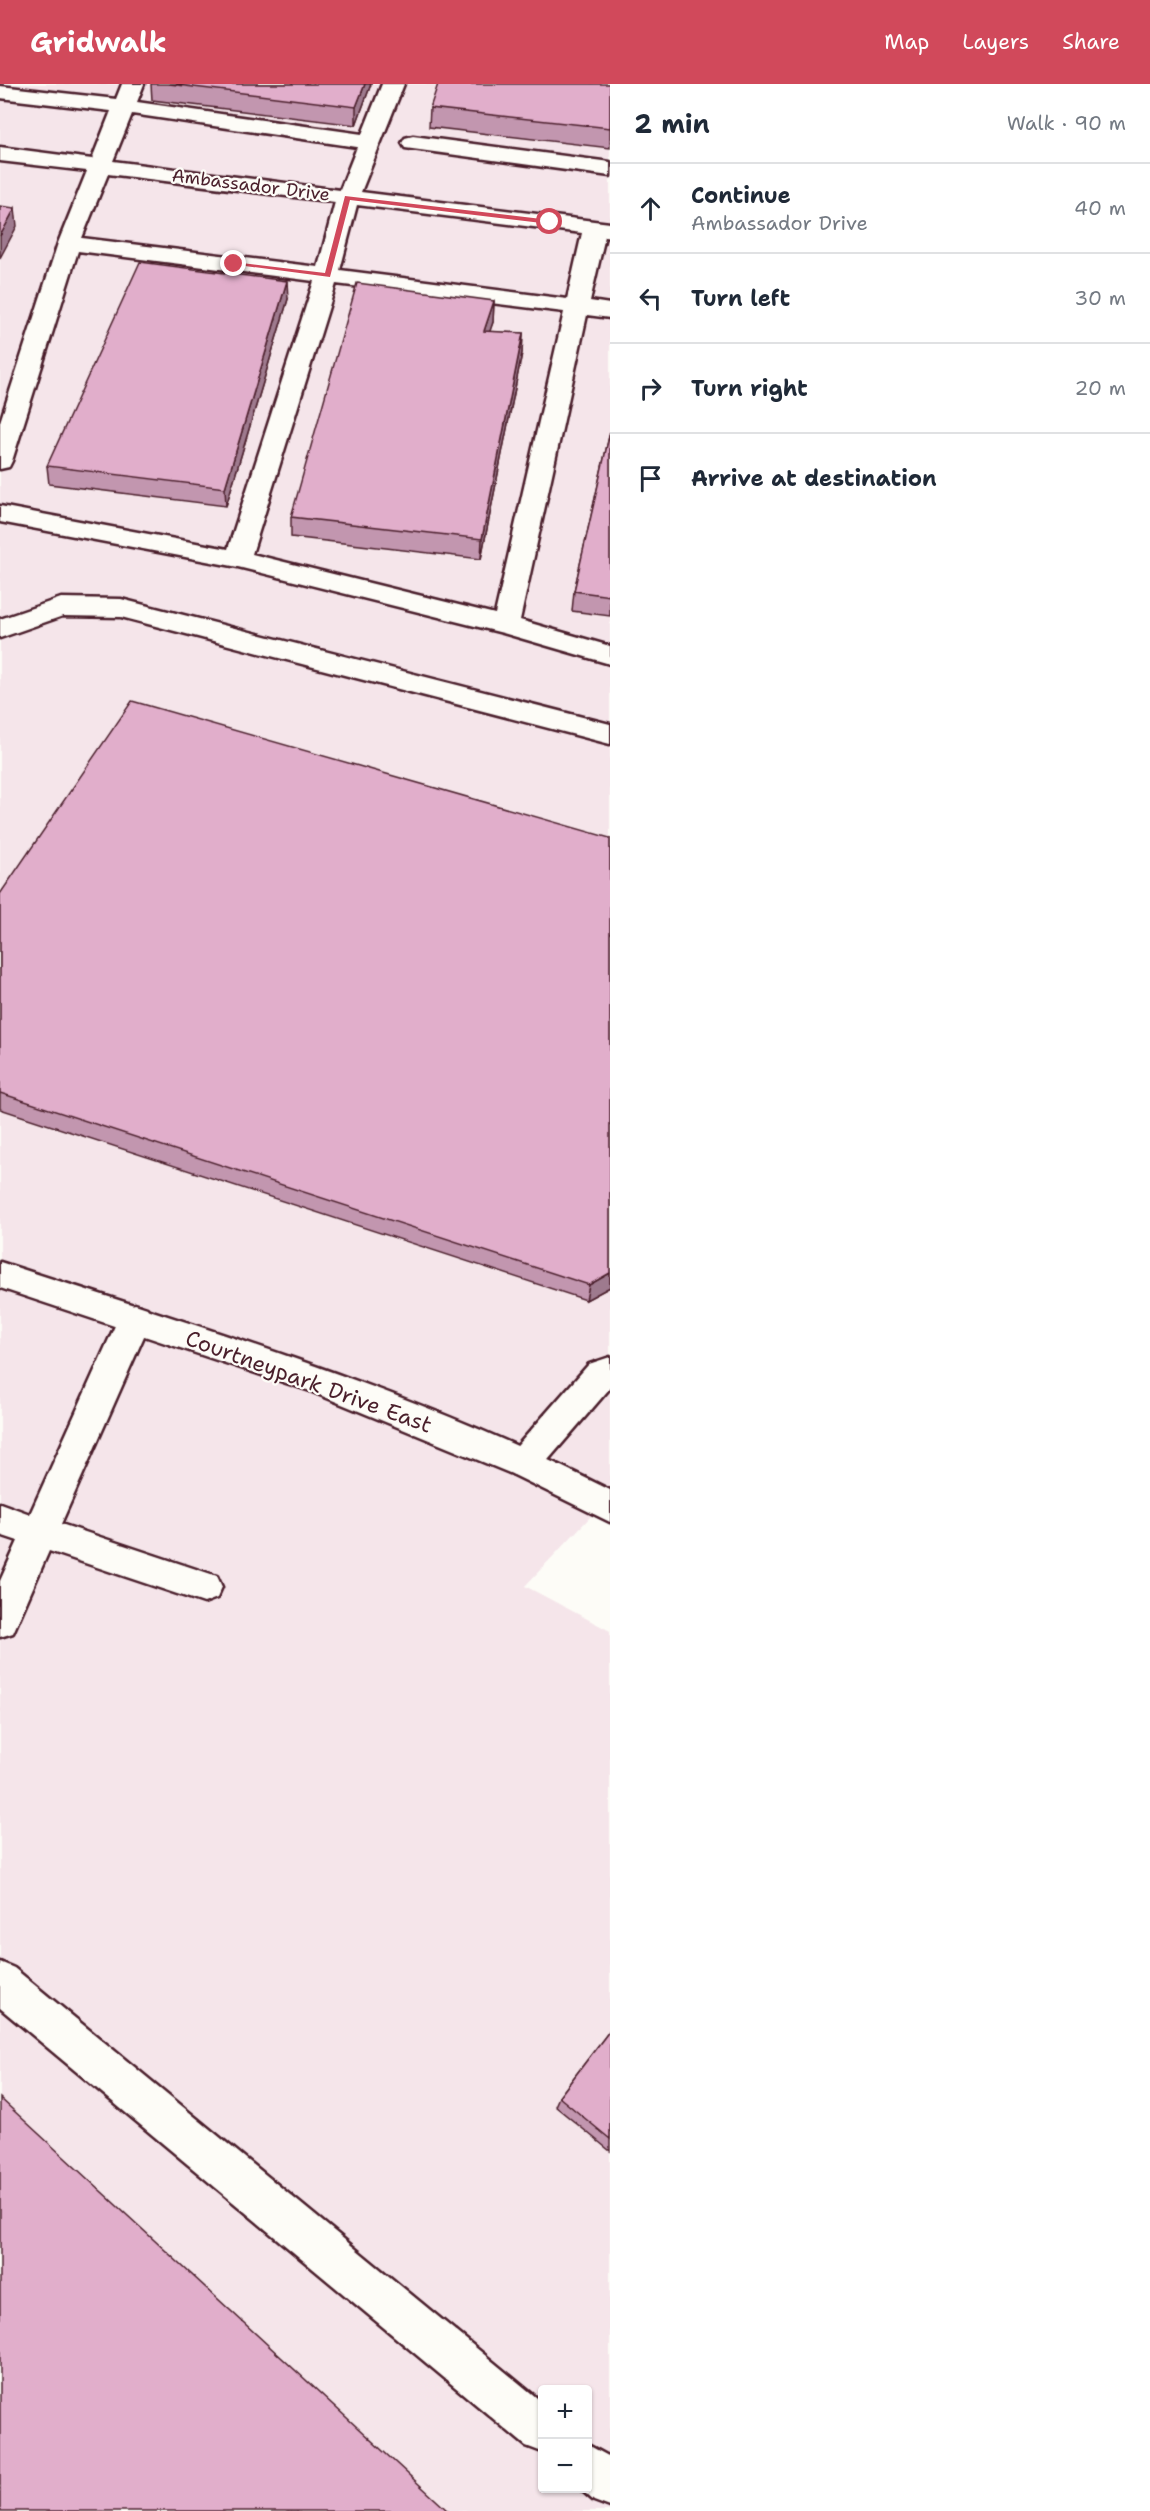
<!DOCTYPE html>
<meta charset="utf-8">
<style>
:root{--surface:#fff;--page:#f6f6f7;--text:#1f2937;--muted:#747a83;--line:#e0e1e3;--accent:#d1495b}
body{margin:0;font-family:"Shantell Sans",sans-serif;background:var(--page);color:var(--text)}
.controls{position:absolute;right:18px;bottom:18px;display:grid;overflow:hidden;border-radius:6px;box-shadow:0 2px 4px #0004}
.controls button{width:54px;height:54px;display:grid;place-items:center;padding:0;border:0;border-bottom:2px solid var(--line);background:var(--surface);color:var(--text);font:30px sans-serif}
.stop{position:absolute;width:18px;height:18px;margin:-14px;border:4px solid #d1495b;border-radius:50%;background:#fff}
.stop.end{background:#d1495b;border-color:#fff;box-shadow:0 2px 6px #0008}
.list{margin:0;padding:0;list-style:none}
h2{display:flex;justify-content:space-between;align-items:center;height:78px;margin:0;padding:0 24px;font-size:26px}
h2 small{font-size:20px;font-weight:400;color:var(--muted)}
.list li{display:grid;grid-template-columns:39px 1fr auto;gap:18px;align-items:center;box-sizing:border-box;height:90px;padding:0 24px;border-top:2px solid var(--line)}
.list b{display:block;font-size:22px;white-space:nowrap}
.list p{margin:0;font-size:20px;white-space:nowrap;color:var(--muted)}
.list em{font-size:20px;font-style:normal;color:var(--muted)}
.icon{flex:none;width:33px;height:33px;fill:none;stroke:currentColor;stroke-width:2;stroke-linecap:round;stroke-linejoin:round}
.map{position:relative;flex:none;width:610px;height:2427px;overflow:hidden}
header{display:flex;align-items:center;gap:36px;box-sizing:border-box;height:84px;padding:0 30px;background:var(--accent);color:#fff}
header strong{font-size:28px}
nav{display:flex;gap:33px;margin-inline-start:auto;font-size:21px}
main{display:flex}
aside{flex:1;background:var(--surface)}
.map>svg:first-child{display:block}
.built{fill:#f5e5ea;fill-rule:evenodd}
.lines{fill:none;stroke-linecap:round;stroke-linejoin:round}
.minor-casing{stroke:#4a1f2b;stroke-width:5}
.major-casing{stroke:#4a1f2b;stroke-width:5}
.minor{fill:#fdfcf7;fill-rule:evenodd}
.major{fill:#fdfcf7;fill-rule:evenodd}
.wall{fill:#c296af;stroke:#4a1f2b;stroke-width:1.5}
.shaded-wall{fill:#9e7a8e;stroke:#4a1f2b;stroke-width:1.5}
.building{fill:#e1aecb;stroke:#4a1f2b;stroke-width:1.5}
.route{fill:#d1495b}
.labels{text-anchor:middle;stroke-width:4.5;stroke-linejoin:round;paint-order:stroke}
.far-street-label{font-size:18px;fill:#4a1f2b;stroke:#fdfcf7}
.street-label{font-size:22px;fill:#4a1f2b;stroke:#fdfcf7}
</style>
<header>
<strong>Gridwalk</strong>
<nav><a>Map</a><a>Layers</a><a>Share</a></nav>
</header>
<main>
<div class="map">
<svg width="610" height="2427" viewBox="0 0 610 2427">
<rect width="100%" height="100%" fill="#fdfcf7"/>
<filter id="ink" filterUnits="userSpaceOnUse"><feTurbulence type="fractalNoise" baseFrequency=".0167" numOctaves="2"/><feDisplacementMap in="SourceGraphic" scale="12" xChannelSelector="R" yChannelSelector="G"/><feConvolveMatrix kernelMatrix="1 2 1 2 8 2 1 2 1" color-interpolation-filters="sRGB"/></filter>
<g filter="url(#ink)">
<!-- built -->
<path class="built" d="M0,0H610V1412L525,1502L610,1547V2427H0ZM542,2306H588V2404H542Z"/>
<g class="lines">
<defs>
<g id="minor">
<path d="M122,0H144L137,18L362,50L382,0H404L361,108L610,139V153L605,152L590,217L610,220V234L587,231L520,536L610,562V580L503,549L238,483L0,438V422L228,465L314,197L78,167L12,377L9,383L0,385V338L58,159L87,87L0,77V63L92,75L111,27L0,14V2L116,15ZM132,30L357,63L340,106L113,77ZM108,90L335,118L318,183L82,154ZM357,121L582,149L567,215L340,186ZM336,200L564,228L495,530L252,470Z"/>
<path d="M413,52L610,78V92L405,64L402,59L405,54Z"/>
<path d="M61,514L121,515L610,640V660L121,533L63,532L0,554V535Z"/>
<path d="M135,1220L147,1224L152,1234L61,1440L217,1492L222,1503L217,1514L204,1519L49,1467L13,1549L0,1553V1497L18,1457L0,1451V1419L30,1430L123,1224Z"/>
<path d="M610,1273V1304L536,1390L524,1394L512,1390L507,1379L512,1368L589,1280Z"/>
<path d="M0,1878L14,1884L542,2318V2368L526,2362L0,1924Z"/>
<path d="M588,2361L610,2373V2423L594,2417L579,2404H588Z"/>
</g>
<path id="major" d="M0,1178C207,1245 416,1307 610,1406V1438L512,1390L310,1307L0,1204Z"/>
</defs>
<!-- minor casing -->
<use href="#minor" class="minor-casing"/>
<!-- major casing -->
<use href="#major" class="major-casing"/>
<!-- minor -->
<use href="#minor" class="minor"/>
<!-- major -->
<use href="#major" class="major"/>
</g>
<!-- wall -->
<g class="wall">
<path d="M151,0H371L356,41L152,16Z"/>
<path d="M610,0V64L429,43L430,24Z"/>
<path d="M288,215L226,422L49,400L47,382Z"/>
<path d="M494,217L493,238L489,248L523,249L522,269L481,475L291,453V433Z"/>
<path d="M610,348V532L572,527L574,507Z"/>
<path d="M610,754V1203L586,1216L0,1025V810Z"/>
<path d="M610,1946V2067L555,2022L559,2013Z"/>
</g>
<!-- shaded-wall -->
<g class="shaded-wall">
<path d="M365,0H371L356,41V23Z"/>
<path d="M15,124L17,142L0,174V152Z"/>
<path d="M287,197L288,215L226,422L225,404Z"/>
<path d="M494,217L493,238L483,268L484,247Z"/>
<path d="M523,249L522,269L481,475L482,455Z"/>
<path d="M610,1189V1203L586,1216L589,1201Z"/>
</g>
<!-- building -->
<g class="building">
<path d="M169,0H365L356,23Z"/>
<path d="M438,0H610V44L430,24Z"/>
<path d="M0,122L15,124L0,152Z"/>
<path d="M140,178L287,197L225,404L47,382Z"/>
<path d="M357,199L494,217L484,247L523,249L482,455L291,433Z"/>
<path d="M610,348V512L574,507Z"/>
<path d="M132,617L610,754V1189L589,1201L0,1009V810Z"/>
<path d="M610,1946V2055L559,2013Z"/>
<path d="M0,2014L448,2427H0Z"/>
</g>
</g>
<!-- route -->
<path class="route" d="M345,112L550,136L553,138L550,140L350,116L330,193L230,180L234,178L325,189Z"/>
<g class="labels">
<!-- far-street labels -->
<g class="far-street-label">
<text transform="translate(251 101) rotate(7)" y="6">Ambassador Drive</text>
</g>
<!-- street labels -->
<g class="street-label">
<text transform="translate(309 1297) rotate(20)" y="8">Courtneypark Drive East</text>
</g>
</g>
</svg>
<div class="controls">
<button>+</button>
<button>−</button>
</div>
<div class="stop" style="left:550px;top:138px"></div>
<div class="stop end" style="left:234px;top:180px"></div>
</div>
<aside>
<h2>2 min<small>Walk · 90 m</small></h2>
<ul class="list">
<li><svg class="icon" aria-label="ahead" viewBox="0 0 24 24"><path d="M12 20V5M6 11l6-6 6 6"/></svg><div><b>Continue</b><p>Ambassador Drive</p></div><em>40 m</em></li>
<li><svg class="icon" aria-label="left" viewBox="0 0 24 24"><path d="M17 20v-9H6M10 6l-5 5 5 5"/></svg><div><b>Turn left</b></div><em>30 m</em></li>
<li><svg class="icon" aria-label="right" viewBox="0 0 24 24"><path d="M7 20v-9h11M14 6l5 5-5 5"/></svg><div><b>Turn right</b></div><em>20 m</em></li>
<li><svg class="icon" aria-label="arrive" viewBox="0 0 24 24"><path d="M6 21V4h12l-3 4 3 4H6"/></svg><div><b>Arrive at destination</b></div></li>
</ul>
</aside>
</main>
